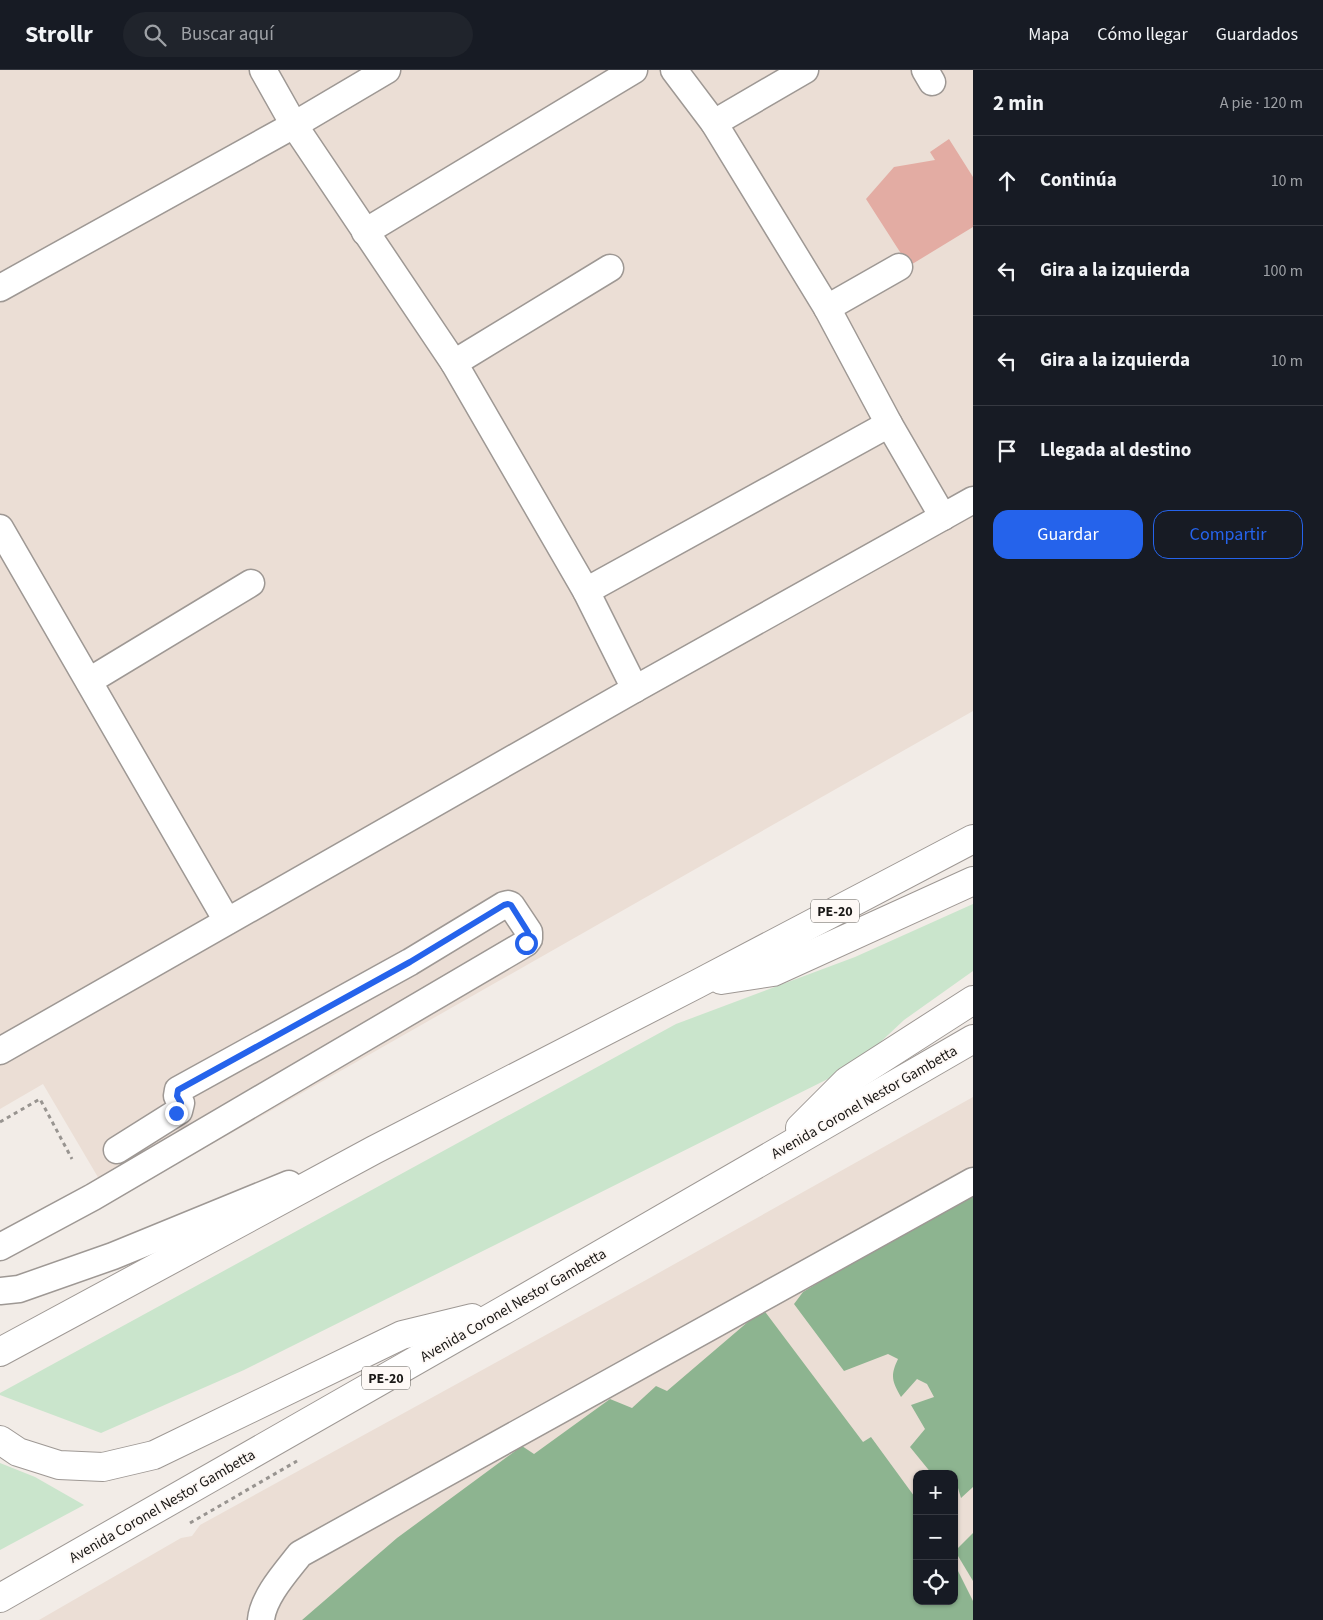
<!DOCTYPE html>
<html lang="es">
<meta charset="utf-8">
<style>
:root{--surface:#171b24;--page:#20242c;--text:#f1f3f6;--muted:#9ea1a6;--line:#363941;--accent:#2563eb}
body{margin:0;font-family:"Source Sans 3",sans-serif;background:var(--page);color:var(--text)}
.controls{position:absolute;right:15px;bottom:15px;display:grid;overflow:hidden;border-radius:10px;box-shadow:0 1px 4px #0004}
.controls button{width:45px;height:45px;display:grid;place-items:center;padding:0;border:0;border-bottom:1px solid var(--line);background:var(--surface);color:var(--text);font:25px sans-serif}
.stop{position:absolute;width:15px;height:15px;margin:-11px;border:4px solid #2563eb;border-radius:50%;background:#fff}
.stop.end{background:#2563eb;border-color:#fff;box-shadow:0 1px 5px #0008}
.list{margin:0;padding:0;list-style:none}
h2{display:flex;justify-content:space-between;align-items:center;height:65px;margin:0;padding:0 20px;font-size:21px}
h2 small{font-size:16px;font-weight:400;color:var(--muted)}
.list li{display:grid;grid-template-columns:32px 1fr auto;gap:15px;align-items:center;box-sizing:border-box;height:90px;padding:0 20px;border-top:1px solid var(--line)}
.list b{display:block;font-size:19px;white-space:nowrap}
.list em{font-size:16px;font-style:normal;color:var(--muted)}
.actions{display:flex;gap:10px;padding:15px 20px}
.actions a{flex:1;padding:11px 0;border:1px solid var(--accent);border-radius:15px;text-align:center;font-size:18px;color:var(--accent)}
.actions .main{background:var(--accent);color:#fff}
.icon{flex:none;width:28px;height:28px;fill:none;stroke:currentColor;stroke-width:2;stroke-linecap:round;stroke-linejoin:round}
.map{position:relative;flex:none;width:973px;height:1550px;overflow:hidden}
header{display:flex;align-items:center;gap:30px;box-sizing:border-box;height:70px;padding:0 25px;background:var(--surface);border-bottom:1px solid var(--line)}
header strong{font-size:24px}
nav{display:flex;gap:28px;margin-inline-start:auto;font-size:18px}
.search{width:350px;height:45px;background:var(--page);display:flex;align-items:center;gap:12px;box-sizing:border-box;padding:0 18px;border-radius:28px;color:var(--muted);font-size:19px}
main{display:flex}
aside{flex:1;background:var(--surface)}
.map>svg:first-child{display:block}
.built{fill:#ebded5;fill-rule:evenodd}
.green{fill:#cae5cc}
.forest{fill:#8db490}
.building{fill:#e3aca3}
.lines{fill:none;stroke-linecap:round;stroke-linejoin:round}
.minor-casing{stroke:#9e9894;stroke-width:29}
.highway-casing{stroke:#9e9894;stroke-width:30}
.path{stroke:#989490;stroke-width:3;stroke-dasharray:4 4;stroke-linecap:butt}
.minor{stroke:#fff;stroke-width:26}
.highway{stroke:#fff;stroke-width:28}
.route{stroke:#2563eb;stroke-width:6}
.labels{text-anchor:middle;stroke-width:4;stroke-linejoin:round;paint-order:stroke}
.shield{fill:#fef9f6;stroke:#5e5c59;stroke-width:1}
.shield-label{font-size:14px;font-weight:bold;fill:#1a1816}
.street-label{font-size:15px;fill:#1a1816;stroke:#fef9f6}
</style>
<header>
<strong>Strollr</strong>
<div class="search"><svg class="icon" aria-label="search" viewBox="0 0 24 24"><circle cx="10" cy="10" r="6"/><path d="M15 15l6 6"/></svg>Buscar aquí</div>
<nav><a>Mapa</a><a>Cómo llegar</a><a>Guardados</a></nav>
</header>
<main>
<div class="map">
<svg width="973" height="1550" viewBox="0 0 973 1550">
<rect width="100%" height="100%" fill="#f2ece7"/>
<!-- built -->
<g class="built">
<path d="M0,0H973V641L112,1131L43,1014L0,1039Z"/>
<path d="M973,1027V1550H39L181,1468L192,1466L200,1455L646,1210ZM917,1404H954V1531H917Z"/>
</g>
<!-- green -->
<g class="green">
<path d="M973,834V901L904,950L856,995L244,1300L101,1363L0,1325V1323L676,954L855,887Z"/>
<path d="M0,1393L35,1407L84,1435L0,1480Z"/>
</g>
<!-- forest -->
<g class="forest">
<path d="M973,1119V1417L961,1428L958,1418L954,1419V1404H932L910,1377L925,1359L911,1335L934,1327L927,1314L917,1309L901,1327C892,1311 890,1306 898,1289L888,1284L844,1301L794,1234L803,1222Z"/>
<path d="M763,1239L863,1372L871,1367L917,1430V1531H954V1493L973,1531V1550H302L397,1468L522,1376L534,1384L610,1329L632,1338L656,1316L667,1321Z"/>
<path d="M973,1463V1511L955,1481Z"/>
</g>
<!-- building -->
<path class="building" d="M949,69L973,107V157L909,196L866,129L894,97L935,90L930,82Z"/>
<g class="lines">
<defs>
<g id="minor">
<path d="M263,0L294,55L454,293L586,521L635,619"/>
<path d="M674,0L714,53L827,238L889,354L943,447"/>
<path d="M925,0L932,12"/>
<path d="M714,53L805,0"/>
<path d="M365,162L634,0"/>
<path d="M0,218L294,55L387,0"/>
<path d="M827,238L899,197"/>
<path d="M454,293L610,198"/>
<path d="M0,458L227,851"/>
<path d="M586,521L889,354"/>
<path d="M89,611L251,513"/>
<path d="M0,981L635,619L973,430"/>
<path d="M0,1177L93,1127L526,873L529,869V862L511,835L508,834L504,835L410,892L178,1020L177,1026L181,1033L179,1041L117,1080"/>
<path d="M0,1221L19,1219L113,1186L289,1114"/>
<path d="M261,1550C263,1527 286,1502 300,1484L973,1111"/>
</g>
<g id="highway">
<path d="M721,910L773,902L973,811"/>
<path d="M800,1058L847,1011L973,930"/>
<path d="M0,1282L374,1080L697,914L973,769"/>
<path d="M0,1370L18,1382L59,1395L103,1397L154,1385L402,1265L472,1248"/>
<path d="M0,1528L506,1239L973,969"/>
</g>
</defs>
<!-- minor casing -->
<use href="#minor" class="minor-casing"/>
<!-- highway casing -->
<use href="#highway" class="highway-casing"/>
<!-- path -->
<g class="path">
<path d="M0,1052L40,1029L72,1089"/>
<path d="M190,1453L297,1391"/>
</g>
<!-- minor -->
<use href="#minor" class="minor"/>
<!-- highway -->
<use href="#highway" class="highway"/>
</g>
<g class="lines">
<!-- route -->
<path class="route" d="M176,1043L179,1041L181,1033L177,1026L178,1020L410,892L504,835L508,834L511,835L528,862L529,869L526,873"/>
</g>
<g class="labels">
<!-- shield labels -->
<g class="shield">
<rect x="811" y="829.5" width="48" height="23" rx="4"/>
<rect x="362" y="1296.5" width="48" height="23" rx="4"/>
</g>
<g class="shield-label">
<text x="835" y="846">PE-20</text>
<text x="386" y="1313">PE-20</text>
</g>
<!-- street labels -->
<g class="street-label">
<text transform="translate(864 1032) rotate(-30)" y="5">Avenida Coronel Nestor Gambetta</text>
<text transform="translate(513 1235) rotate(-30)" y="5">Avenida Coronel Nestor Gambetta</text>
<text transform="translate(162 1436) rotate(-30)" y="5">Avenida Coronel Nestor Gambetta</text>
</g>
</g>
</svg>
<div class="controls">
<button>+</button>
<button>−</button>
<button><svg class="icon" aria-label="locate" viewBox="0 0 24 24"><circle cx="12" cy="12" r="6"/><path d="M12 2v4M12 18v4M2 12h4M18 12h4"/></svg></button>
</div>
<div class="stop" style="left:526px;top:873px"></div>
<div class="stop end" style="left:176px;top:1043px"></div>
</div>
<aside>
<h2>2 min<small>A pie · 120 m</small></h2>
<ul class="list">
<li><svg class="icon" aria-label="ahead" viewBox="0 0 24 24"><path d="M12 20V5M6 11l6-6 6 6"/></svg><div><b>Continúa</b></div><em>10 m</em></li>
<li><svg class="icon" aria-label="left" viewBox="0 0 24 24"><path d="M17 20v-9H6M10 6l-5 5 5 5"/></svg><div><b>Gira a la izquierda</b></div><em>100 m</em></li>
<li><svg class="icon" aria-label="left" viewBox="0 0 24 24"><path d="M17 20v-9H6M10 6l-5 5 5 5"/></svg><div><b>Gira a la izquierda</b></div><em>10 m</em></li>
<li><svg class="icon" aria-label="arrive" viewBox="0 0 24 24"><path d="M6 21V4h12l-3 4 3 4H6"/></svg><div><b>Llegada al destino</b></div></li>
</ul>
<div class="actions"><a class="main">Guardar</a><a>Compartir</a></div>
</aside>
</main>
